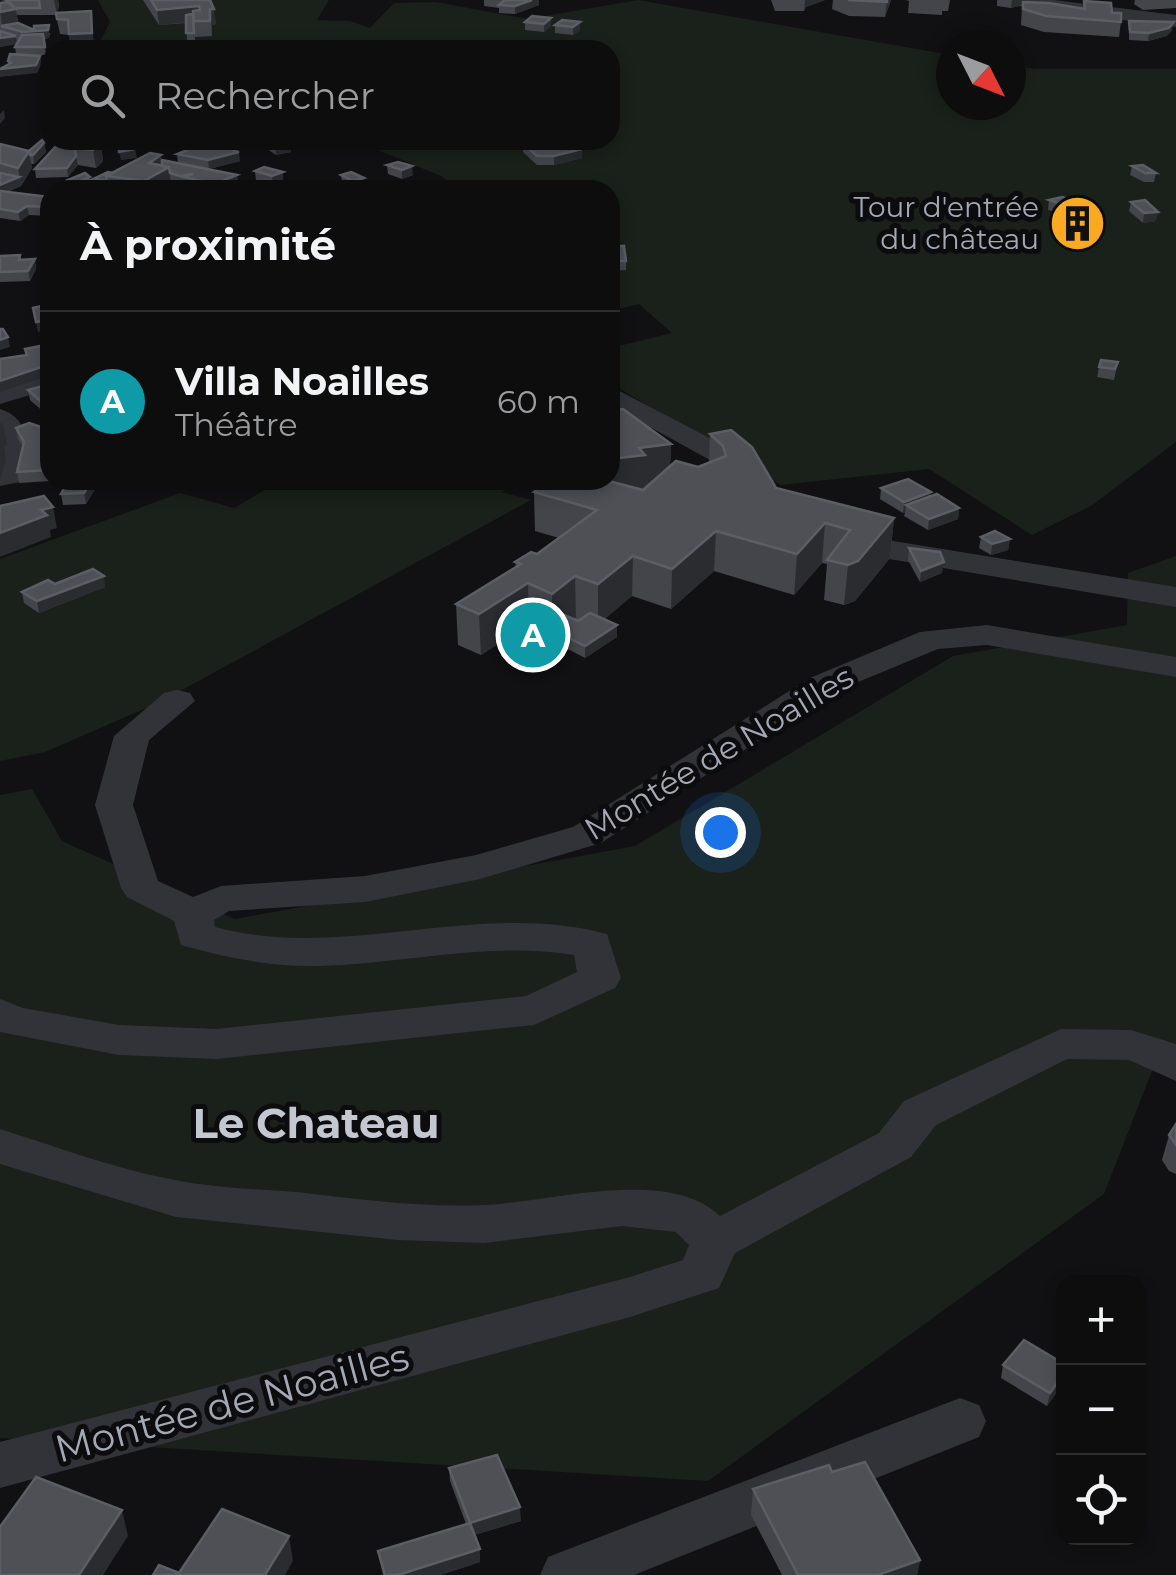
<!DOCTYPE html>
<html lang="fr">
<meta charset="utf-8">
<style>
:root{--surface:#0d0d0e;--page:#1b1b1c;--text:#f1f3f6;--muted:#9a9c9e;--line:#2d2d2e;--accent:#fba922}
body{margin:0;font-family:Montserrat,sans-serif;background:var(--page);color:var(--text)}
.controls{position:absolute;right:30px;bottom:30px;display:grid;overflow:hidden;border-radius:20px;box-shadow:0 5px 15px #0003}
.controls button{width:90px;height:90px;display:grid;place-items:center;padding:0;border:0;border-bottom:2px solid var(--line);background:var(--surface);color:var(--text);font:50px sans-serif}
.compass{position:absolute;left:936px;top:30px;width:90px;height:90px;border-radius:50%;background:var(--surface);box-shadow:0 5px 15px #0003;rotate:132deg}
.you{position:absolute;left:720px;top:832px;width:35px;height:35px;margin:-25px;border:8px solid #fff;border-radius:50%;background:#1a73e8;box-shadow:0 0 0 15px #1a73e833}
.badge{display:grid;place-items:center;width:65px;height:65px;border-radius:50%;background:var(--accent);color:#fff;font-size:32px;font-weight:700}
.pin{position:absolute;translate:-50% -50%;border:5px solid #fff;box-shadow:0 2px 10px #0006}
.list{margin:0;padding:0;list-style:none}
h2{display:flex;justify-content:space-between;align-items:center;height:130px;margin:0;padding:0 40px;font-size:42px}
h2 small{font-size:32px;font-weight:400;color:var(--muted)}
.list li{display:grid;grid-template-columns:65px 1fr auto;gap:30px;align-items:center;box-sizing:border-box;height:180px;padding:0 40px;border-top:2px solid var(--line)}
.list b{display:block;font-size:38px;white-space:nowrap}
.list p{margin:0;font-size:32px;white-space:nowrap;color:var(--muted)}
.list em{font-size:32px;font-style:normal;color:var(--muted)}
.icon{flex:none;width:55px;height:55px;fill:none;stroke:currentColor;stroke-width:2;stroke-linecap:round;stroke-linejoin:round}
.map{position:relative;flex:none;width:1176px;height:1575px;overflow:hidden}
.search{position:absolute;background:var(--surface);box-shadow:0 5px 15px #0003;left:40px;top:40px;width:580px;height:110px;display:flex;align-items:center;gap:25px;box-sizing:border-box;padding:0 35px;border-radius:30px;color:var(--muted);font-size:38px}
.panel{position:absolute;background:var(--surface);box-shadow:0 5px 15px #0003;left:40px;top:180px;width:580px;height:310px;border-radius:30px}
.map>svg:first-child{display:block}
.green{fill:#19211a}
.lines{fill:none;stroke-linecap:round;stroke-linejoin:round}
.minor{fill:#323338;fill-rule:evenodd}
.wall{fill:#44454b}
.shaded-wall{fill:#2b2c30}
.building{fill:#4e5056;stroke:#5b5e65;stroke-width:2.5}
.labels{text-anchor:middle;stroke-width:10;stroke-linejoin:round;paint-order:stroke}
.far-poi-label{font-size:28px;fill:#a2a8b4;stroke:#0c0c0e;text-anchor:end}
.street-label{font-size:32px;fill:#a2a8b4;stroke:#0c0c0e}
.near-street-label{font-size:38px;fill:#a2a8b4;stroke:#0c0c0e}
.near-neighbourhood-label{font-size:42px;font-weight:bold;fill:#c3c7d0;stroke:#0c0c0e}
</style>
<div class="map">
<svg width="1176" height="1575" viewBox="0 0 1176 1575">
<rect width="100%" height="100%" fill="#111113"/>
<!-- green -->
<g class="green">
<path d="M98,0H329L317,20L350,21L370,28L394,3L436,2L528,19L638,0L951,55V105H1011V65L1035,69H1176V442L1091,506L1032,535L929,469L781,485L610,383V348L672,333L639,304L610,311V190H462L441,176L354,140H610V50H96L110,22Z"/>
<path d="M282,480H519L502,492L531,500L158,703L45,752L0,761V559L180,493L234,508Z"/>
<path d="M1176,556V1048L1162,1045L1104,1194L708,1481L0,1438V795L32,789L62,841L235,919L635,846L953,656L1127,625L1128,573Z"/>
</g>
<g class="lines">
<!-- minor -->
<g class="minor">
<path d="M1002,0H1054L1176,15V27L1011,5Z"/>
<path d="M50,372V389L0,404V387Z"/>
<path d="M610,386L748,458L769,477L765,483C748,488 740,481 728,470L610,405Z"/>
<path d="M0,409C31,417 34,459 20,482L0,486Z"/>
<path d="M844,529L881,539L1176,587V607L877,557L833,545L828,538L833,531Z"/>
<path d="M987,625L1176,657V677L987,645L938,649L834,692L601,843L480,879L365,902L229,911L214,920L215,927C344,962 477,899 607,934L621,978L615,988L534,1025L217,1059L119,1055L0,1032V999L23,1008L119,1025L217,1029L526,996L577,972L574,955C488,941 404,964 319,966C271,967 227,958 181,945L174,921L127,897L121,888L95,805L114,736L164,693L177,690L190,693L195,701L149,740L133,805L158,881L193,897L221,886L365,876L476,855L573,827L810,678L920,632Z"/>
<path d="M1061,1029L1131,1030L1176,1044V1081L1129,1060L1067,1059L936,1125L911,1157L735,1253L719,1288L630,1317L0,1488V1442L630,1277L683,1260L689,1245L676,1232L622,1226L484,1243L398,1240L176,1217L0,1164V1129C58,1147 115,1169 175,1180C214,1188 256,1189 296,1192C358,1199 422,1208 485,1205C550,1202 669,1166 720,1216L879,1133L904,1101Z"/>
<path d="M960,1398L979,1405L986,1421L979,1437L634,1575H540L548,1557Z"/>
</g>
</g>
<!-- wall -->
<g class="wall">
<path d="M0,0H58L59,6L57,13L91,11L94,48L71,50L69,35L60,34L56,15H17L18,23L34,30L50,33L49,38L44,39L46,55H17L40,56L41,64L37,73L8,64V61L16,55L15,47L16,44L0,47V2H5V1Z"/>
<path d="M143,0H210L216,24L212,25V36L195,37V40L187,41L186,23L159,25Z"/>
<path d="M484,0H539V5L515,14L499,13V8L484,6Z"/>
<path d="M771,0H825L806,7L804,11H775Z"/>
<path d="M833,0H891L885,17L849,16L832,9Z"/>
<path d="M905,0H950L948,11H942V15L908,13L909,1Z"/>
<path d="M997,0H1025L1024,2L1083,9L1084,1L1112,13L1121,22L1119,37L1044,32L1021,25L1022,5L1011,8L997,6Z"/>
<path d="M1135,0H1176V8L1143,10L1134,4Z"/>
<path d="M551,18V26L544,32L525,30V22Z"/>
<path d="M1129,21L1172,30L1167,36L1148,41L1129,40Z"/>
<path d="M580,22V30L573,35L555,33V25Z"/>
<path d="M50,63V78H46L45,70Z"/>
<path d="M259,140H305V146L291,148V152L276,155L260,144Z"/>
<path d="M44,143L46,152L34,164H31L32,168L21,186L7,192L50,197V216L29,215L20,221L0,218V144L29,151Z"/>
<path d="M523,143L582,149V158L554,165H537L523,152Z"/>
<path d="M101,144L103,161L96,168L78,165L68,177L36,178L35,169L75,148Z"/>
<path d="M177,154L240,161L209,169L178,163Z"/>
<path d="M162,160L237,175L238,184L224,190H201L185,187V185H182L171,182L172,190L69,189L68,180H93V179Z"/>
<path d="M387,165L413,175L402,179L388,174Z"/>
<path d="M1132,166L1156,173L1154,182H1144L1130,175Z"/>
<path d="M264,167L283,181L273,186L256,180L255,171Z"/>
<path d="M341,175L364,178V187L354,190L342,184Z"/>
<path d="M1049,200L1077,202L1076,210L1092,224L1079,228L1064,222L1065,214L1048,210Z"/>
<path d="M1131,202L1156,221L1143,223L1129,211Z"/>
<path d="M610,246L626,261V270L610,271Z"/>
<path d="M20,255L21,260L35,259L36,269L30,281L0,282V256Z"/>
<path d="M1118,362L1114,380L1097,377L1099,367Z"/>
<path d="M50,384L46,414L30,400L28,390Z"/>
<path d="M610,411L671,444L670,467H698L709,462L710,434L776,488L894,518L890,558L855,601L844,605L824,600L827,564L822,563L794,595L714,571L671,609L632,596L604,619L617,625V637L585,658L547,638V632L529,624L481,655L458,645L456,604L516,568L515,562L537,554L559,538L535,531L534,492L550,480H610Z"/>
<path d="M16,428L50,430V480H66L19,483L17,472L23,447L18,439Z"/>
<path d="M69,480H128L127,485L97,486L86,504L63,505L61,494Z"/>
<path d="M881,488L930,496L959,508L958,519L928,530L904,516L905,513H903L880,499Z"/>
<path d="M981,537L1010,539L1008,550L991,555L979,548Z"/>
<path d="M909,548L942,573L920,582L908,560Z"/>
<path d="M55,584L105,587L39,613L24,603L22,592Z"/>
<path d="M1176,1124V1174L1169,1171L1162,1160L1169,1135Z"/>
<path d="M1064,1364V1382L1047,1406L1001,1378L1003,1365Z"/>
<path d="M449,1468L521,1521L474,1535L480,1562L440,1575H383L378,1551L466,1524L450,1481Z"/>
<path d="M832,1472L920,1560L917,1575H782L751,1515L753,1489Z"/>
</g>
<!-- shaded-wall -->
<g class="shaded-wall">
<path d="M54,0H58L59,6L57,15Z"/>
<path d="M532,0H539V5L515,14V6Z"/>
<path d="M805,0H825L806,7L804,11Z"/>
<path d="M887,0H891L885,17Z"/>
<path d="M1012,0H1025L1024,4L1011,8Z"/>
<path d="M199,6L200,21L159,25L157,10Z"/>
<path d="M16,9L19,31L2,26L0,10Z"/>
<path d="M210,9H214L216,24L212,25V36Z"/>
<path d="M91,11L94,48L71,50L69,34Z"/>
<path d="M551,18V26L544,32V24Z"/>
<path d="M580,22V30L573,35V27Z"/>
<path d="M1174,22L1172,30L1167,36L1148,41L1149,33Z"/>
<path d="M49,25V38L24,40L23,32Z"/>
<path d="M16,36L17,44L0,47V38Z"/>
<path d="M40,56L41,64L37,73L0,77V69Z"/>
<path d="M4,110L5,118L0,124V114Z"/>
<path d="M120,140H163L164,144L121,147Z"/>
<path d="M287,140H305V146L291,148V152L276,155L275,146Z"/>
<path d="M44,143L46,152L34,164L33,155Z"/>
<path d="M101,144L103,161L96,168L93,150Z"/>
<path d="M135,149L137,158L121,160L119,152Z"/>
<path d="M582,149V158L554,165V156Z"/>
<path d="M29,151L32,168L21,186L18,168Z"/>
<path d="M239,152L240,161L209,169L208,160Z"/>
<path d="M161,155L163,170L169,167L172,190H145L144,181L149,163Z"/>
<path d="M76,156L78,165L68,177L67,168Z"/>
<path d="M412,166L413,175L402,179V170Z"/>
<path d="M283,172V181L273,186L272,176Z"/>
<path d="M237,175L238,184L224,190H216L215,184Z"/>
<path d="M19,177L21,186L0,194V185Z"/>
<path d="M364,178V187L354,190L353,181Z"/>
<path d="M1077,202L1076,211L1063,214L1064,205Z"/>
<path d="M27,206L29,215L20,221L18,212Z"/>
<path d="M1158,212L1156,221L1143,223L1144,213Z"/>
<path d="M1094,214L1092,224L1079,228L1080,218Z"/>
<path d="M35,259L36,269L30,281L28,271Z"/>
<path d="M50,320V330L38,332L36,322Z"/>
<path d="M8,337L10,347L0,350V340Z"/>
<path d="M50,364V375L0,392V381Z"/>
<path d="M50,402V413L46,414L44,404Z"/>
<path d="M0,423L3,424L7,445L4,446L6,460L0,479Z"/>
<path d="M671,444L669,493L612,510V460L639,448Z"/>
<path d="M92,480H96L97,486L86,504L84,493Z"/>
<path d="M931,492L930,503L906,505L905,513H903L904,502Z"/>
<path d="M53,507L57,528L50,530L51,537L0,557V533L41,510Z"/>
<path d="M959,508L958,519L928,530L929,519Z"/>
<path d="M894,518L890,558L855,601L844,605L848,565Z"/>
<path d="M825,523L822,563L794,595L797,554Z"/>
<path d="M716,531L714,571L671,609L672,569Z"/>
<path d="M1010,539L1008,550L991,555L992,544Z"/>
<path d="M633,556L632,596L598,625V584Z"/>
<path d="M944,562L942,573L920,582L921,571Z"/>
<path d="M104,576L105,587L39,613L37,601Z"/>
<path d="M575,576L576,617L557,631L553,629L552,594Z"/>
<path d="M528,583L529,624L481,655L479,614Z"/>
<path d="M617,625V637L585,658V646Z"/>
<path d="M1064,1373V1382L1047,1406L1050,1393Z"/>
<path d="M520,1507L521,1521L470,1536V1523Z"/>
<path d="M122,1510L128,1536L103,1575H79Z"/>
<path d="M289,1536L293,1561L285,1575H265Z"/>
<path d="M480,1549V1562L440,1575H398Z"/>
<path d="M920,1560L917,1575H878Z"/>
</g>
<!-- building -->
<g class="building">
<path d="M6,0H39L40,8H14Z"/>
<path d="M151,0H210L214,9H210V21H194L193,11L200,10L199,6L157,10Z"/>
<path d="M505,0H532L515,6L499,5Z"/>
<path d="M848,0H887V2Z"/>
<path d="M1084,1L1111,3L1112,13H1121V22L1046,16L1023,9V2L1049,3L1085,9Z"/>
<path d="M8,2L16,9L0,12V3Z"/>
<path d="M91,11L92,33L69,34L68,20L57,19L56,13Z"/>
<path d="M193,14L194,33H186V15Z"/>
<path d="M532,16L551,18L544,24L525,22Z"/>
<path d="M562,20L580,22L573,27L555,25Z"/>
<path d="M1129,21L1174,22L1169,28L1149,33L1130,32Z"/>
<path d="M18,23L34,30V26L49,25L48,30L23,32L1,26Z"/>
<path d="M0,31L16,36L0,38Z"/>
<path d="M43,34L45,47H15L22,35Z"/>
<path d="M10,54L40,56L36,65L0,69L11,63L8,61Z"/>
<path d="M42,140L44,143L33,155H30L29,151Z"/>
<path d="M213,140H228L234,151L239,152L208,160L177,154Z"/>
<path d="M266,140H287L290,143L275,146Z"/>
<path d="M546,140H570L582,149L554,156H537L523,143Z"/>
<path d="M85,142L101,144L93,150L75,148Z"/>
<path d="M0,144L29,151L18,168L0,163Z"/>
<path d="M57,145L75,148L76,156L67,168L35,169Z"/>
<path d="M135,145V149L119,152V146Z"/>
<path d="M150,153L161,155L149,163L169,167L144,181L106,176Z"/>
<path d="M162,160L237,175L215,184L184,177L193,174L180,176L170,173L169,167L162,166Z"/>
<path d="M398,162L412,166L402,170L387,165Z"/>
<path d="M1143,165L1156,173H1145L1132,166Z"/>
<path d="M264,167L283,172L272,176L255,171Z"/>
<path d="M108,172L112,173L106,176L107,181L93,179Z"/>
<path d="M351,172L364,178L353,181L341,175Z"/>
<path d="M0,173L19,177L0,185Z"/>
<path d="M85,173L90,177L76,183L68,180Z"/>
<path d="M85,180L125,183L116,190L75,186Z"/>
<path d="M296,181L305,187L330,182L341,190H289L292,189L283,184Z"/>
<path d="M0,191L50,197V207L27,206L18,212L0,209Z"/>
<path d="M1062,197L1077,202L1064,205L1049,200Z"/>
<path d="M1145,200L1158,212L1144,213L1131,202Z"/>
<path d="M1078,209L1094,214L1080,218L1065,213Z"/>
<path d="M610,246H624L626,261H610Z"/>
<path d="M20,255L19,260L35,259L28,271L0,272V256Z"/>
<path d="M50,304V320L36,322L33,308Z"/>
<path d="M0,329H3L8,337L0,340Z"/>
<path d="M50,344V364L0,381V359L27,355L25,349Z"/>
<path d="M1101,360L1118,362L1115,369L1099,367Z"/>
<path d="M50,384V402L44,404L28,390Z"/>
<path d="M623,409L671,444L639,448L645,455L610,459V411Z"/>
<path d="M29,423L50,430V470L17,472L24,442L16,428Z"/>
<path d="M731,430L752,447L776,488L894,518L858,561L848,565L827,560L850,530L825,523L797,554L716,531L672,569L633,556L598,584L575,576L552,594L528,583L479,614L456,604L521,564L515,562L531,552L537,554L597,510L534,492L550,480H605L643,490L676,461L698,467L726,456L723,446L710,434Z"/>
<path d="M908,479L931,492L904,502L881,488Z"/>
<path d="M69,480H92L84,493L61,494Z"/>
<path d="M937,494L959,508L929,519L906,505Z"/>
<path d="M44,496L53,507L41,510L47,515L0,533V506Z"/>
<path d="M995,531L1010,539L992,544L981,537Z"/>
<path d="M909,548L940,552L944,562L921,571Z"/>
<path d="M93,569L104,576L37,601L22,592L48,580L55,584Z"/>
<path d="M590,613L617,625L585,646L547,627L564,615L578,621Z"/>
<path d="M1176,1124V1145L1169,1135Z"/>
<path d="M1024,1340L1064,1364V1373L1050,1393L1003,1365Z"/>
<path d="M497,1455L520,1507L470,1523L449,1468Z"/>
<path d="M865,1462L920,1560L878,1575H798L753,1489L829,1465L832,1472Z"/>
<path d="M36,1477L122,1510L79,1575H0V1527Z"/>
<path d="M222,1509L289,1536L265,1575H153L159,1565L179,1573Z"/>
<path d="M470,1523L480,1549L398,1575H385L378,1551Z"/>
</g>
<!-- icons -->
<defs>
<symbol id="building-disc" viewBox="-11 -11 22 22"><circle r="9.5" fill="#fba922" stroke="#0c0c0e"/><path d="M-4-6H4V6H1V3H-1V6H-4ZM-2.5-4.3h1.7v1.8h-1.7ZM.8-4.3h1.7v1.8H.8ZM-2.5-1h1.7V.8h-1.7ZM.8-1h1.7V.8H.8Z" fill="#111"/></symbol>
</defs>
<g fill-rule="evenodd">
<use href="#building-disc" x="1046" y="192" width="63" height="63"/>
</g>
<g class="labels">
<!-- far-poi labels -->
<g class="far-poi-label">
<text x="1039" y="217">Tour d'entrée<tspan x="1039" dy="32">du château</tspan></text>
</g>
<!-- street labels -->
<g class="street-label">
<text transform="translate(719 753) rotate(-31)" y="11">Montée de Noailles</text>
</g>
<!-- near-street labels -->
<g class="near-street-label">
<text transform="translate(232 1403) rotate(-15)" y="13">Montée de Noailles</text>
</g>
<!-- near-neighbourhood labels -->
<g class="near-neighbourhood-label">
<text x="316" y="1138">Le Chateau</text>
</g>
</g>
</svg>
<div class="controls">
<button>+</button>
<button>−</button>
<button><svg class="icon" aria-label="locate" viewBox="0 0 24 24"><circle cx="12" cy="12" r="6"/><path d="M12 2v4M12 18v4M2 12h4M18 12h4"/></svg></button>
</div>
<svg class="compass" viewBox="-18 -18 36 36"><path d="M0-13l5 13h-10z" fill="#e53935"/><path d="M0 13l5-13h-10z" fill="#9a9c9e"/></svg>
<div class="you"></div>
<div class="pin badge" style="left:533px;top:635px;background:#0f9aa8">A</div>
<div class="search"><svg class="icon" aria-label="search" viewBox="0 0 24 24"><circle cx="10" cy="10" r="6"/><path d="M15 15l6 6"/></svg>Rechercher</div>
<section class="panel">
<h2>À proximité<small></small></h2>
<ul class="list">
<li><span class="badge" style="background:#0f9aa8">A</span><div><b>Villa Noailles</b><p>Théâtre</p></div><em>60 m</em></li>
</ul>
</section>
</div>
